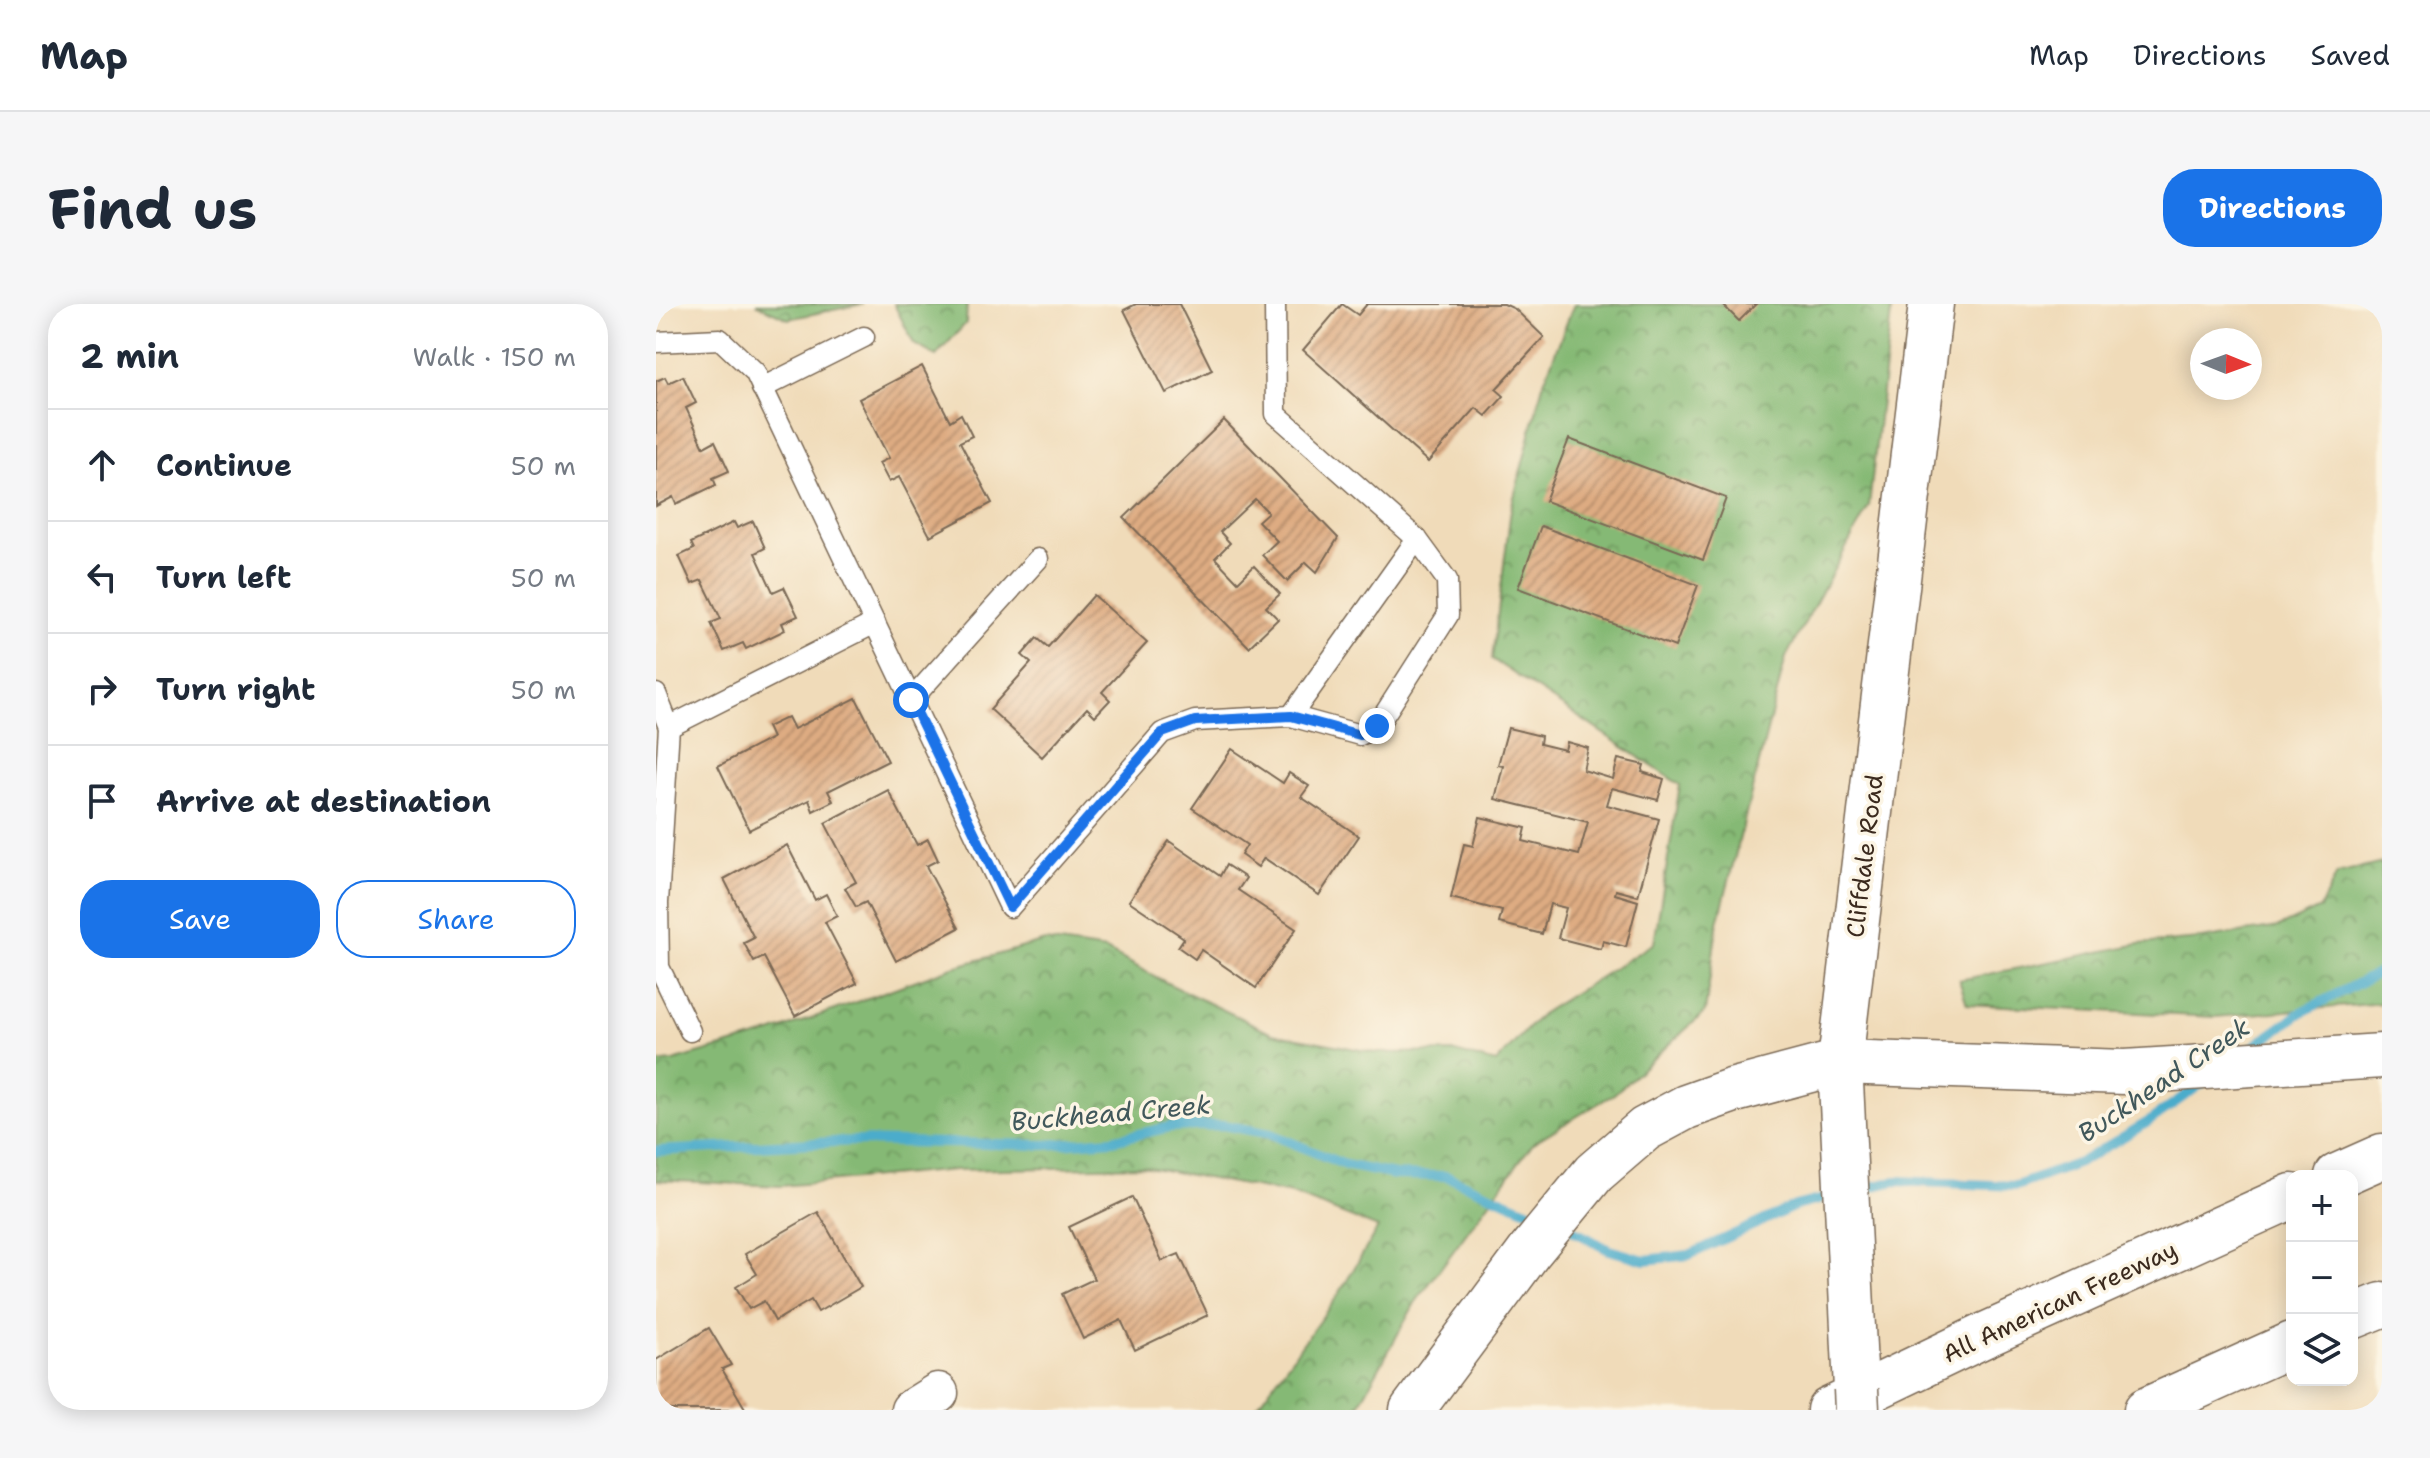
<!DOCTYPE html>
<meta charset="utf-8">
<style>
:root{--surface:#fff;--page:#f6f6f7;--text:#1f2937;--muted:#747a83;--line:#e0e1e3;--accent:#1a73e8}
body{margin:0;font-family:"Shantell Sans",sans-serif;background:var(--page);color:var(--text)}
.controls{position:absolute;right:24px;bottom:24px;display:grid;overflow:hidden;border-radius:16px;box-shadow:0 4px 20px #0003}
.controls button{width:72px;height:72px;display:grid;place-items:center;padding:0;border:0;border-bottom:2px solid var(--line);background:var(--surface);color:var(--text);font:40px sans-serif}
.compass{position:absolute;left:1534px;top:24px;width:72px;height:72px;border-radius:50%;background:var(--surface);box-shadow:0 4px 20px #0003;rotate:91deg}
.stop{position:absolute;width:24px;height:24px;margin:-18px;border:6px solid #1a73e8;border-radius:50%;background:#fff}
.stop.end{background:#1a73e8;border-color:#fff;box-shadow:0 2px 8px #0008}
.list{margin:0;padding:0;list-style:none}
h2{display:flex;justify-content:space-between;align-items:center;height:104px;margin:0;padding:0 32px;font-size:34px}
h2 small{font-size:26px;font-weight:400;color:var(--muted)}
.list li{display:grid;grid-template-columns:52px 1fr auto;gap:24px;align-items:center;box-sizing:border-box;height:112px;padding:0 32px;border-top:2px solid var(--line)}
.list b{display:block;font-size:30px;white-space:nowrap}
.list em{font-size:26px;font-style:normal;color:var(--muted)}
.actions{display:flex;gap:16px;padding:24px 32px}
.actions a{flex:1;padding:18px 0;border:2px solid var(--accent);border-radius:32px;text-align:center;font-size:28px;color:var(--accent)}
.actions .main{background:var(--accent);color:#fff}
.icon{flex:none;width:44px;height:44px;fill:none;stroke:currentColor;stroke-width:2;stroke-linecap:round;stroke-linejoin:round}
.map{position:relative;flex:none;width:1726px;height:1106px;overflow:hidden;border-radius:32px}
header{display:flex;align-items:center;gap:48px;box-sizing:border-box;height:112px;padding:0 40px;background:var(--surface);border-bottom:2px solid var(--line)}
header strong{font-size:38px}
nav{display:flex;gap:44px;margin-inline-start:auto;font-size:28px}
.intro{display:flex;align-items:center;justify-content:space-between;box-sizing:border-box;height:192px;padding:0 48px}
h1{margin:0;font-size:56px}
.button{padding:20px 36px;border-radius:32px;background:var(--accent);color:#fff;font-size:28px;font-weight:700}
main{display:flex;gap:48px;padding:0 48px}
aside{flex:1;background:var(--surface);border-radius:32px;box-shadow:0 4px 20px #0003}
.map>svg:first-child{display:block}
.forest{fill:url(#forest-crowns);stroke:#607249;stroke-width:2}
.lines{fill:none;stroke-linecap:round;stroke-linejoin:round}
.stream{stroke:#4caccb;stroke-width:10}
.building{fill:url(#building-hatch)}
.service-casing{stroke:#7a6854;stroke-width:23}
.minor-casing{stroke:#7a6854;stroke-width:43}
.primary-casing{stroke:#7a6854;stroke-width:47}
.motorway-casing{stroke:#7a6854;stroke-width:47}
.service{stroke:#fff;stroke-width:20}
.minor{stroke:#fff;stroke-width:40}
.primary{stroke:#fff;stroke-width:44}
.motorway{stroke:#fff;stroke-width:44}
.primary-bridge-casing{stroke:#7a6854;stroke-width:47;stroke-linecap:butt}
.primary-bridge{stroke:#fff;stroke-width:44}
.route{stroke:#1a73e8;stroke-width:10}
.labels{text-anchor:middle;stroke-width:7;stroke-linejoin:round;paint-order:stroke}
.street-label{font-size:24px;fill:#3b2a1e;stroke:#fcf5e5}
.water-label{font-size:26px;font-style:italic;fill:#41585b;stroke:#fcf5e5}
</style>
<header>
<strong>Map</strong>
<nav><a>Map</a><a>Directions</a><a>Saved</a></nav>
</header>
<div class="intro"><h1>Find us</h1><a class="button">Directions</a></div>
<main>
<aside>
<h2>2 min<small>Walk · 150 m</small></h2>
<ul class="list">
<li><svg class="icon" aria-label="ahead" viewBox="0 0 24 24"><path d="M12 20V5M6 11l6-6 6 6"/></svg><div><b>Continue</b></div><em>50 m</em></li>
<li><svg class="icon" aria-label="left" viewBox="0 0 24 24"><path d="M17 20v-9H6M10 6l-5 5 5 5"/></svg><div><b>Turn left</b></div><em>50 m</em></li>
<li><svg class="icon" aria-label="right" viewBox="0 0 24 24"><path d="M7 20v-9h11M14 6l5 5-5 5"/></svg><div><b>Turn right</b></div><em>50 m</em></li>
<li><svg class="icon" aria-label="arrive" viewBox="0 0 24 24"><path d="M6 21V4h12l-3 4 3 4H6"/></svg><div><b>Arrive at destination</b></div></li>
</ul>
<div class="actions"><a class="main">Save</a><a>Share</a></div>
</aside>
<div class="map">
<svg width="1726" height="1106" viewBox="0 0 1726 1106">
<defs>
<pattern id="forest-crowns" width="20" height="18" patternUnits="userSpaceOnUse" patternTransform="scale(2)"><rect width="20" height="18" fill="#85b974"/><path d="M2 6a3 3 0 1 1 6 0M12 15a3 3 0 1 1 6 0" fill="none" stroke="#6e975f"/></pattern>
<pattern id="building-hatch" width="6" height="6" patternUnits="userSpaceOnUse" patternTransform="scale(2)"><rect width="6" height="6" fill="#deac82"/><path d="M-1 1l2-2M0 6l6-6M5 7l2-2" fill="none" stroke="#b58c6a"/></pattern>
</defs>
<rect width="100%" height="100%" fill="#fcf5e5"/>
<filter id="ink" filterUnits="userSpaceOnUse"><feTurbulence type="fractalNoise" baseFrequency=".0125" numOctaves="2"/><feDisplacementMap in="SourceGraphic" scale="16" xChannelSelector="R" yChannelSelector="G"/><feConvolveMatrix kernelMatrix="1 2 1 2 8 2 1 2 1" color-interpolation-filters="sRGB"/></filter>
<filter id="wash" filterUnits="userSpaceOnUse"><feTurbulence type="fractalNoise" baseFrequency=".006" numOctaves="4" result="noise"/><feDisplacementMap in="SourceGraphic" scale="32" xChannelSelector="R" yChannelSelector="G"/><feGaussianBlur stdDeviation="1.8" result="paint"/><feColorMatrix in="noise" values="0 0 0 0 0 0 0 0 0 0 0 0 0 0 0 0 0 1.4 0 .05"/><feComposite in="paint" operator="in"/></filter>
<g filter="url(#wash)">
<rect width="100%" height="100%" fill="#f0dbb9"/>
<!-- forest -->
<g class="forest">
<path d="M100,0H207L132,15Z"/>
<path d="M238,0H311L310,19L280,52L258,40Z"/>
<path d="M918,0H1236L1213,202L1130,353L1061,623L1049,708L958,790L877,839L759,999L700,1106H598L683,990L722,924L636,890L486,862L298,866L125,882L0,876V759L17,757L115,729L294,664L389,637L450,646L513,680L616,729L721,749L799,748L840,759L885,710L998,639L1024,481L836,355L855,205L887,80Z"/>
<path d="M1726,559V699L1559,713L1311,700L1303,676L1483,640L1545,635L1623,623L1664,604L1681,570Z"/>
</g>
<g class="lines">
<!-- stream -->
<g class="stream">
<path d="M1594,745L1646,708L1726,667"/>
<path d="M0,847L199,837L388,841L456,836L514,823L567,821L615,830L689,861L739,871L790,872L888,913"/>
<path d="M1202,886L1240,877L1360,882L1423,859L1492,818L1548,778"/>
<path d="M907,921L953,946L989,956L1033,951L1139,902L1178,892"/>
</g>
</g>
<g id="blocks">
<!-- building -->
<g class="building">
<path d="M480,0H523L556,66L510,89L468,6Z"/>
<path d="M686,0L702,11L711,0H848L859,5L888,33L840,85L848,92L830,112L820,104L772,158L647,46Z"/>
<path d="M1066,0H1100L1083,17Z"/>
<path d="M266,62L294,117L305,110L316,132L304,138L336,199L274,232L243,173L233,178L223,159L233,154L203,95Z"/>
<path d="M27,72L40,99L30,104L48,143L59,137L73,167L57,174L60,181L20,200L17,193L0,202V77L9,73L12,79Z"/>
<path d="M568,116L682,234L661,268L650,258L631,277L606,251L621,237L602,217L612,208L599,195L564,228L574,239L559,254L582,278L598,262L624,290L610,303L622,315L593,343L468,214Z"/>
<path d="M913,135L1070,194L1047,256L889,197Z"/>
<path d="M97,217L109,244L99,249L117,288L128,283L142,312L126,319L129,326L90,345L87,339L68,347L55,319L65,315L46,276L36,280L23,252L38,245L35,239L78,218L81,224Z"/>
<path d="M885,222L1042,281L1019,343L862,284Z"/>
<path d="M438,291L491,339L446,388L454,396L439,412L431,404L386,453L334,405L375,359L366,351L381,334L392,343Z"/>
<path d="M200,394L232,457L172,487L177,497L157,507L153,496L93,526L62,462L116,434L111,423L132,413L138,425Z"/>
<path d="M852,424L885,432L884,440L909,446L911,438L932,444L927,466L957,475L962,455L988,461L986,468L1008,475L1002,496L956,484L951,501L1003,515L982,592L960,586L959,590L982,597L970,643L947,637L945,645L902,634L910,604L894,600L886,630L843,619L846,607L795,594L808,540L817,542L824,513L870,524L867,537L923,551L932,518L839,495L847,462L842,461Z"/>
<path d="M576,445L627,479L633,469L653,482L645,493L703,532L663,591L608,554L602,563L585,551L591,541L536,504Z"/>
<path d="M232,486L261,541L272,535L282,556L270,562L303,624L240,657L210,598L200,603L189,584L200,578L169,519Z"/>
<path d="M513,537L564,572L570,561L590,574L582,586L640,625L600,684L545,646L539,655L522,643L528,634L473,597Z"/>
<path d="M131,541L159,596L170,590L181,612L169,618L201,679L139,712L108,653L98,658L88,639L98,634L68,575Z"/>
<path d="M476,893L506,957L523,950L552,1011L479,1046L465,1016L427,1035L406,990L438,975L413,923Z"/>
<path d="M162,908L205,983L162,1008L155,996L119,1017L108,997L93,1005L80,983L101,970L89,950Z"/>
<path d="M53,1024L75,1061L66,1065L90,1106H0V1056Z"/>
</g>
</g>
</g>
<g filter="url(#ink)">
<use href="#blocks" fill-opacity="0" stroke="#7a6854" stroke-width="2"/>
<g class="lines">
<defs>
<g id="service">
<path d="M0,38L64,35L99,68L354,603L506,429L539,417L635,412L704,431L721,422L792,311L791,276L761,235L620,110L619,0"/>
<path d="M106,84L208,33"/>
<path d="M0,390L13,423L2,599L3,663L34,727"/>
<path d="M255,396L382,255"/>
<path d="M635,412L761,235"/>
<path d="M13,423L219,319"/>
</g>
<path id="minor" d="M255,1106L282,1089"/>
<path id="primary" d="M1200,1085L1184,758L1275,0"/>
<g id="motorway">
<path d="M1681,872L1726,852"/>
<path d="M1696,1013L1726,1001"/>
<path d="M756,1106L874,947L938,869L989,825L1030,803L1075,787L1184,758L1469,768L1726,752"/>
<path d="M1173,1106L1327,1032L1636,892"/>
<path d="M1490,1106L1636,1040"/>
</g>
</defs>
<!-- service casing -->
<use href="#service" class="service-casing"/>
<!-- minor casing -->
<use href="#minor" class="minor-casing"/>
<!-- primary casing -->
<use href="#primary" class="primary-casing"/>
<!-- motorway casing -->
<use href="#motorway" class="motorway-casing"/>
<!-- service -->
<use href="#service" class="service"/>
<!-- minor -->
<use href="#minor" class="minor"/>
<!-- primary -->
<use href="#primary" class="primary"/>
<!-- motorway -->
<use href="#motorway" class="motorway"/>
<defs>
<path id="primary-bridge" d="M1200,1085L1201,1106"/>
</defs>
<!-- primary-bridge casing -->
<use href="#primary-bridge" class="primary-bridge-casing"/>
<!-- primary-bridge -->
<use href="#primary-bridge" class="primary-bridge"/>
</g>
</g>
<g class="lines" filter="url(#ink)">
<!-- route -->
<path class="route" d="M255,396L354,603L506,429L539,417L635,412L704,431L721,422"/>
</g>
<g class="labels">
<!-- street labels -->
<g class="street-label">
<text transform="translate(1209 552) rotate(-83)" y="8">Cliffdale Road</text>
<text transform="translate(1404 998) rotate(-25)" y="8">All American Freeway</text>
</g>
<!-- water labels -->
<g class="water-label">
<text transform="translate(1508 776) rotate(-34)" y="9">Buckhead Creek</text>
<text transform="translate(455 809) rotate(-5)" y="9">Buckhead Creek</text>
</g>
</g>
</svg>
<div class="controls">
<button>+</button>
<button>−</button>
<button><svg class="icon" aria-label="layers" viewBox="0 0 24 24"><path d="M12 4l9 5-9 5-9-5zM3 14l9 5 9-5"/></svg></button>
</div>
<svg class="compass" viewBox="-18 -18 36 36"><path d="M0-13l5 13h-10z" fill="#e53935"/><path d="M0 13l5-13h-10z" fill="#747a83"/></svg>
<div class="stop" style="left:255px;top:396px"></div>
<div class="stop end" style="left:721px;top:422px"></div>
</div>
</main>
